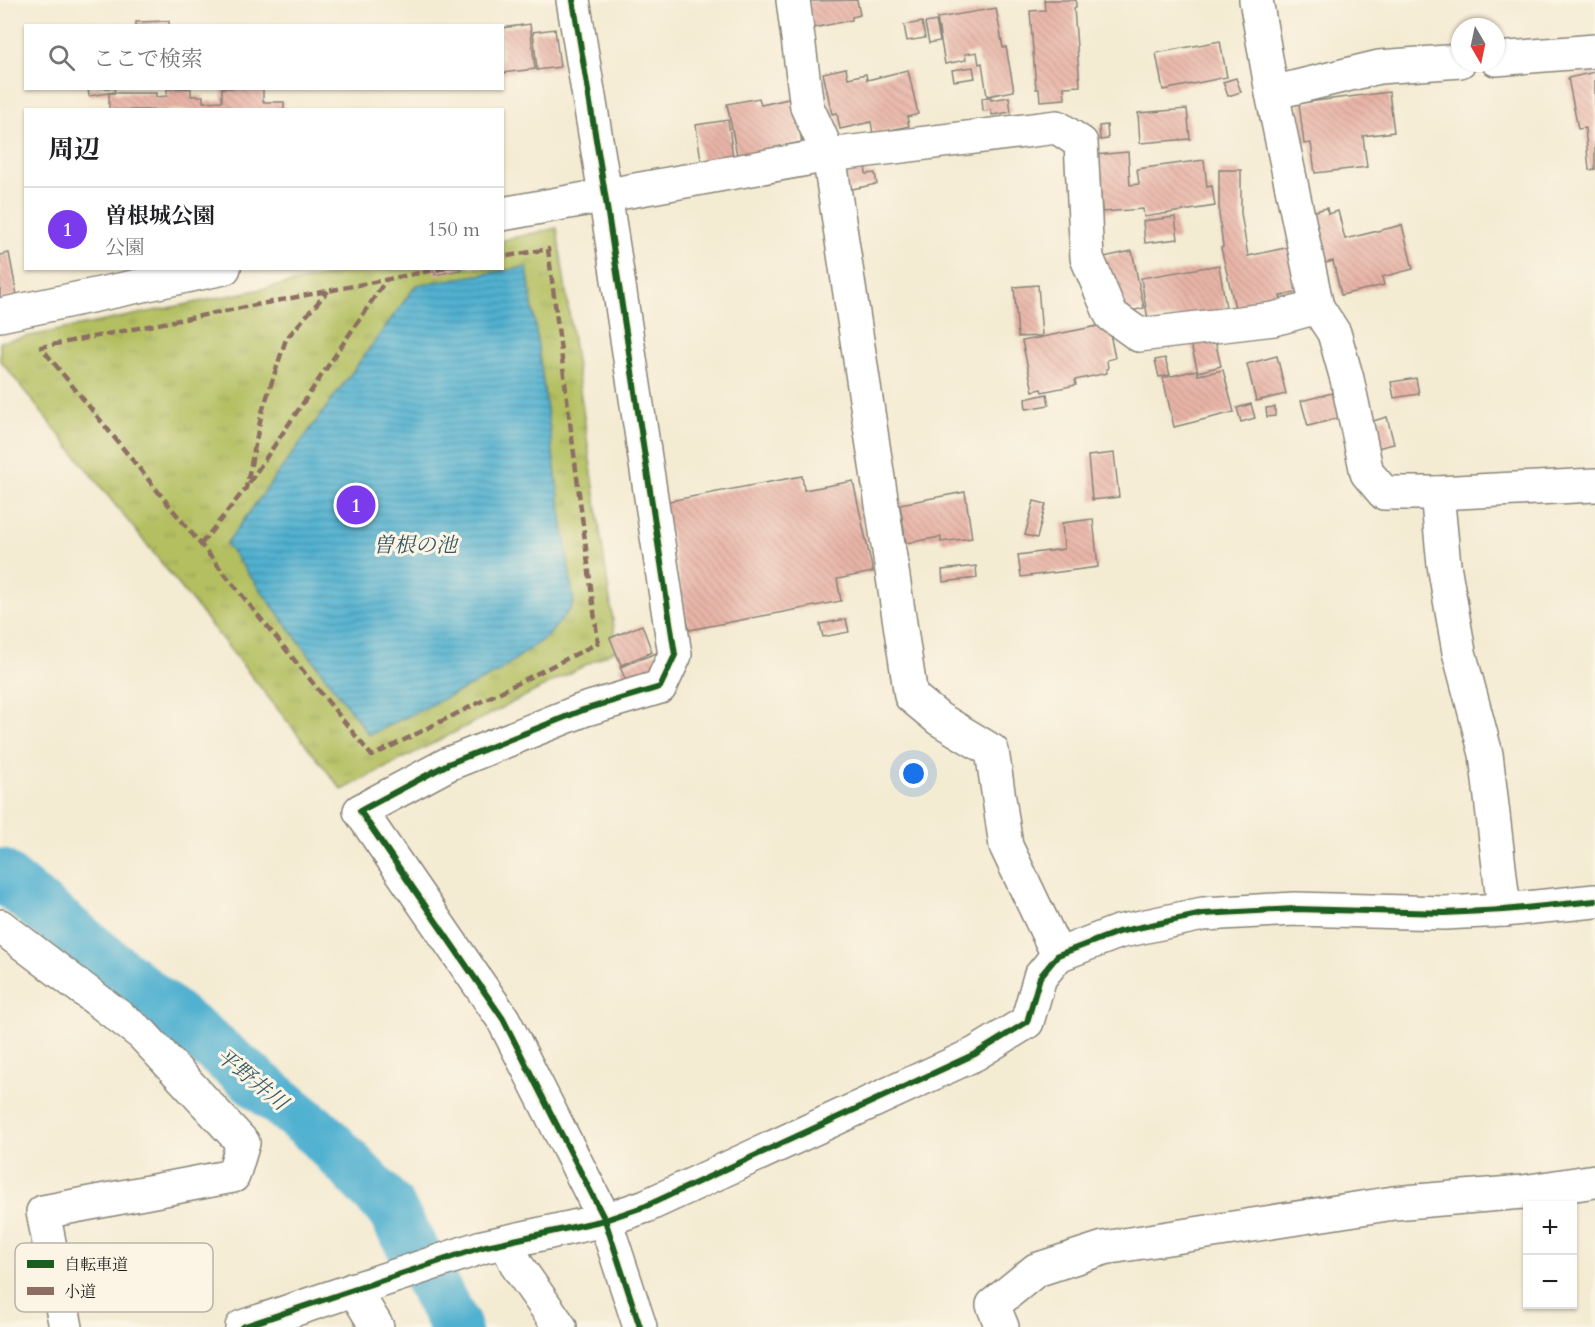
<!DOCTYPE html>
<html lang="ja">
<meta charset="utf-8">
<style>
:root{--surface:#fff;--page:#f6f6f6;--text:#202124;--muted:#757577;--line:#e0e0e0;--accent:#7c3aed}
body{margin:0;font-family:Cardo,"Noto Serif JP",serif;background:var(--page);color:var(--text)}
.controls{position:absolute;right:18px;bottom:18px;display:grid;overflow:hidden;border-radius:0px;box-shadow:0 2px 4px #0004}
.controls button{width:54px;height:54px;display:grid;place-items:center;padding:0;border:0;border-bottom:2px solid var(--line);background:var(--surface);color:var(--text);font:30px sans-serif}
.compass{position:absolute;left:1451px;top:18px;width:54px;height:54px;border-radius:50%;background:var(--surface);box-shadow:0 2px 4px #0004;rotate:171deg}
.you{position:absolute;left:914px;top:774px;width:21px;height:21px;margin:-15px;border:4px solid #fff;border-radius:50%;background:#1a73e8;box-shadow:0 0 0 9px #1a73e833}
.badge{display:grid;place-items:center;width:39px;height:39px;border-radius:50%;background:var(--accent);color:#fff;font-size:20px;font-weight:700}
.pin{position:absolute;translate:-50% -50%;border:3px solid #fff;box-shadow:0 2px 6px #0006}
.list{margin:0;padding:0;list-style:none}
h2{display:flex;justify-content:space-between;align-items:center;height:78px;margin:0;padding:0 24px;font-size:26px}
h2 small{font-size:20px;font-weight:400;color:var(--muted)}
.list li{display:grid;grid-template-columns:39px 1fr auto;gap:18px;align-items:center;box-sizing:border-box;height:84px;padding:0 24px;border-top:2px solid var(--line)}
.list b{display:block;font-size:22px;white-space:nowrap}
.list p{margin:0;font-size:20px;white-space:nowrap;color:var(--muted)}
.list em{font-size:20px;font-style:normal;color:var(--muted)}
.icon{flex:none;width:33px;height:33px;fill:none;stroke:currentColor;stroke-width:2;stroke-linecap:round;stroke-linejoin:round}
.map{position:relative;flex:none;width:1595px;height:1327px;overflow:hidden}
.search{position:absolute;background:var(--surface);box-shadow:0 2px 4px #0004;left:24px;top:24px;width:480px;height:66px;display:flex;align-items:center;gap:15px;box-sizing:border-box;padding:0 21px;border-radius:0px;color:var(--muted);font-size:22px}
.panel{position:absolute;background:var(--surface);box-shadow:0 2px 4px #0004;left:24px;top:108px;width:480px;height:162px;border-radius:0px}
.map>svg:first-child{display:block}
.grass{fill:url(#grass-tufts);stroke:#686e3e;stroke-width:1.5}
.water{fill:url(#water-rules);stroke:#366676;stroke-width:1.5}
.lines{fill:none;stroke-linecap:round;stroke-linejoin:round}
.river{stroke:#51b1d0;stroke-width:51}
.building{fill:url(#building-back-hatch)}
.minor-casing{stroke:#888478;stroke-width:36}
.minor{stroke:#fff;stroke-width:33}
.quiet{stroke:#8d6e63;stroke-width:4.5;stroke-dasharray:9 4.5;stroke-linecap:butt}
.cycleway-casing{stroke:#fcf5e5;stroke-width:10}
.cycleway{stroke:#1b5e20;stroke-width:6}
.labels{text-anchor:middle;stroke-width:6;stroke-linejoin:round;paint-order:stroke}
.water-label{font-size:21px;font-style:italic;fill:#315864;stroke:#fcf5e5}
.key{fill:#fcf5e5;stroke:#b9b4a9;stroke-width:1.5}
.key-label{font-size:16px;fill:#1c1c1c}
</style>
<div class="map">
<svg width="1595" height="1327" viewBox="0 0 1595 1327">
<defs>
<pattern id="grass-tufts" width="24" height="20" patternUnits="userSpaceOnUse" patternTransform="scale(1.5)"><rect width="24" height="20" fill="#b3bf61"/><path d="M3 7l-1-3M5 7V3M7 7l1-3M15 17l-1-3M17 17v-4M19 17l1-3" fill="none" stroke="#99a454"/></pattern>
<pattern id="water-rules" width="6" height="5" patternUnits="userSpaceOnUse" patternTransform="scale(1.5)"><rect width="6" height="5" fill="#51b1d0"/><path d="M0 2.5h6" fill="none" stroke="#428fa8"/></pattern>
<pattern id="building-back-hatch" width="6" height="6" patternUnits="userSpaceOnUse" patternTransform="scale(1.5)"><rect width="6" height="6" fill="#e8b4a7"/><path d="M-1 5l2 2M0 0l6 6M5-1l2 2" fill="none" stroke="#c69a8f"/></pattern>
</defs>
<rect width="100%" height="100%" fill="#fcf5e5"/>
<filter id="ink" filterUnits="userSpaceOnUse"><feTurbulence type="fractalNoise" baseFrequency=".0167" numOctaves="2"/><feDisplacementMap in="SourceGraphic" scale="12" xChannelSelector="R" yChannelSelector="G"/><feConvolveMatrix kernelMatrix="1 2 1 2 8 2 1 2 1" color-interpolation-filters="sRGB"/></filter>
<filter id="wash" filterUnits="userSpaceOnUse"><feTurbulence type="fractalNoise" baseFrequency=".008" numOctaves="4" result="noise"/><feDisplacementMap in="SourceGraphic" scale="24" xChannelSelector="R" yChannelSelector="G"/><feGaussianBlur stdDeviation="1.35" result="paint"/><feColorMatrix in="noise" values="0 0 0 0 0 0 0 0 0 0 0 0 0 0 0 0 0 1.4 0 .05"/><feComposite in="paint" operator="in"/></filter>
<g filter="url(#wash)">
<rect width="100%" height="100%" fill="#f4ebd3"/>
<!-- grass -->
<path class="grass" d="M557,228L617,649L342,790L0,360V342L361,269L502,268L503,240Z"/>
<!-- water -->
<path class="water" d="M527,267L574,604L549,635L495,674L369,735L226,544L416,285Z"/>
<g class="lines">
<!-- river -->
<path class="river" d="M0,874L321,1135L390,1207L456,1327"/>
</g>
<g id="blocks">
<!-- building -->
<g class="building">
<path d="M857,0L860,15L852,17V20L813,28L808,1Z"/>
<path d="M1044,0H1076V7L1074,8L1080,86L1064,87L1065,99L1040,101L1039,89H1036L1030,11L1045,10Z"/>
<path d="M996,8L1003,48L1006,47L1014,91L987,96L982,63L979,64L977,52L965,54L966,60L945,64L937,18Z"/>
<path d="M169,21V26H136V22Z"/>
<path d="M936,21L940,41L929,43L925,23Z"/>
<path d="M922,22L925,38L907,41L904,25Z"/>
<path d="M530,24L535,69L502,73V28Z"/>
<path d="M555,29L560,67L537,70L533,32Z"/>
<path d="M1220,41L1227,77L1163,90L1156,53Z"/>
<path d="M973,67L975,78L954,81L952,70Z"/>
<path d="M846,68L848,78L866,74L867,80L908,70L918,114L907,117L909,126L873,134L871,122L840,129L837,113L832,114L823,73Z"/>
<path d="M1595,72V169L1589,170L1585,128L1578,129L1568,78Z"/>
<path d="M1236,78L1241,92L1228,96L1223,82Z"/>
<path d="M88,88H114L115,92L89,96Z"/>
<path d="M191,88V96H203V102L222,101V88H263V102H284V110H109V93H156V97L167,96V89Z"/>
<path d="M1389,92L1394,132L1363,136L1367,167L1315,173L1311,143L1304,144L1299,103Z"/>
<path d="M991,97V100L1009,97L1011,112L992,115L991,110L983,111L982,98Z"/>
<path d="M759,98L761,105L793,98L802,142L737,155L727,104Z"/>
<path d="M1187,109L1190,139L1140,143L1138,113Z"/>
<path d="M728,120L733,157L701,161L696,125Z"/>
<path d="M1107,125L1108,139L1100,140L1099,126Z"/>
<path d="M1128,152L1130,185L1139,184L1137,169L1204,160L1207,187L1212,186L1215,206L1144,217L1143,209L1102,212L1099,171H1095L1094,155Z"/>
<path d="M865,165L866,174L875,173L877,184L847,190L843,169Z"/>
<path d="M1219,170H1241V213L1248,256L1299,245L1309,290L1280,296L1282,308H1235L1221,248L1223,247L1219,214Z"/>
<path d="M1327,208L1328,214L1338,211L1345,239L1402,225L1413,269L1382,277L1384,285L1341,295L1333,261L1325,263L1311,212Z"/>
<path d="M1175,217L1178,239L1145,243L1143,221Z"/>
<path d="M1132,251L1144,308L1123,313L1112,297L1104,257Z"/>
<path d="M9,253L17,295L0,299V255Z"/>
<path d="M1219,265L1227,313L1148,320L1141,278Z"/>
<path d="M433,268H461V270L435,275Z"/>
<path d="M1038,285L1042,336L1018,337L1014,287Z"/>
<path d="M1108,324L1115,358L1107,360L1108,369H1106L1107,373L1075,380L1076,385L1042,392L1041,389L1033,391L1022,341Z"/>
<path d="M1214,336L1221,366L1198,372L1190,341Z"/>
<path d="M1277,356L1286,394L1256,401L1247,364Z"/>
<path d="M1165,358L1170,375L1159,377L1155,360Z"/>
<path d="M1197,370L1198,375L1223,370L1234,412L1174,427L1163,378Z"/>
<path d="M1416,378L1419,394L1394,398L1391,382Z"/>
<path d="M1340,391L1347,416L1308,426L1301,401Z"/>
<path d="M1047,394L1049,405L1026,409L1025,399Z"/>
<path d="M1251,404L1255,418L1241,422L1237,408Z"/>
<path d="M1275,407V416L1267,417L1266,408Z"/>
<path d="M1387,417L1394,444L1373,449L1366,423Z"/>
<path d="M1114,453L1119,497L1092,500L1088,456Z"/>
<path d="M802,476L804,490L853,481L873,572L837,579L841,601L689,630L664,502Z"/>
<path d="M965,492L972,538L941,542V537L906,543L900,504Z"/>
<path d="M1034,501L1046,504L1037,538L1025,535Z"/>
<path d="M1093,519L1098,567L1021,577L1018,555L1064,549L1062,523Z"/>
<path d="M976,566L977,578L943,582L942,570Z"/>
<path d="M846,619L849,632L823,637L820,624Z"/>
<path d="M642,625L652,652L621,665L610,638Z"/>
<path d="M659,652L665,669L627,683L620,667Z"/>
</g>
</g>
</g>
<g filter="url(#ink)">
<use href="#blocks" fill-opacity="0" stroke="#888478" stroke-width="1.5"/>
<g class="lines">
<defs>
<g id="minor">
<path d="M573,0L605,194L675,655L660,687L583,710L448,764L360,811L503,1019L605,1220L640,1327"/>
<path d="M793,0L807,107L829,155L911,696L939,719L992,751L1006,846L1058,955"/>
<path d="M1256,0L1272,93L1317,307L1334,333L1347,379L1367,473L1384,493H1437L1595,485"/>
<path d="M1496,59L1595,51"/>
<path d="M1272,93L1379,67L1460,61"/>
<path d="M502,214L829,155L1057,127L1081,143L1087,258L1111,315L1139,335L1274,319L1317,307"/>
<path d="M0,315L224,268"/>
<path d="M1437,493L1444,565L1459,652L1486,754L1504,910"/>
<path d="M0,926L142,1034L243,1143L233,1176L43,1212L66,1327"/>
<path d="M506,1242L518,1267L560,1327"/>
<path d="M354,1289L377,1327"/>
<path d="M242,1327L482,1247L605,1220L646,1206L975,1054L1027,1022L1040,977L1058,955L1118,932L1203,914L1295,909L1444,913L1504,910L1595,901"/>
<path d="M1002,1327L993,1305L1036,1270L1104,1248L1394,1203L1523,1192L1595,1181"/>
</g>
</defs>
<!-- minor casing -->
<use href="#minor" class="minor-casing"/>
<!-- minor -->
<use href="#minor" class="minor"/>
<!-- quiet -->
<g class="quiet">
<path d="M445,268L41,347L372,756L598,643L548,249L502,257"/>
<path d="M249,483L386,280"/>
<path d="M201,544L246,488L262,412L286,339L328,291"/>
</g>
<defs>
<g id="cycleway">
<path d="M573,0L605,194L675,655L660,687L583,710L448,764L360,811L503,1019L605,1220L640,1327"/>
<path d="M242,1327L482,1247L605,1220L646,1206L975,1054L1027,1022L1040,977L1058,955L1118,932L1203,914L1295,909L1444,913L1504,910L1595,901"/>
</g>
</defs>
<!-- cycleway casing -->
<use href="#cycleway" class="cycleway-casing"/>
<!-- cycleway -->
<use href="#cycleway" class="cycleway"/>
</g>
</g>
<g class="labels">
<!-- water labels -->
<g class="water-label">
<text x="415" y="552">曽根の池</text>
<text transform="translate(252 1079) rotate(39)" y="7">平野井川</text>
</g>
</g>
<!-- legend -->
<rect x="15" y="1243" width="198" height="69" rx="9" class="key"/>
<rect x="27" y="1260" width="27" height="8" fill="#1b5e20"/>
<rect x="27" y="1287" width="27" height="8" fill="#8d6e63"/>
<g class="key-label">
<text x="64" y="1270">自転車道</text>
<text x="64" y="1297">小道</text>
</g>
</svg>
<div class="controls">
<button>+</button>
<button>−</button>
</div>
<svg class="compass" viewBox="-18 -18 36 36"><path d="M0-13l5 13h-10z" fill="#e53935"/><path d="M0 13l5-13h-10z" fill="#757577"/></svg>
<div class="you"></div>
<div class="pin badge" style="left:356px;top:505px">1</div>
<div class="search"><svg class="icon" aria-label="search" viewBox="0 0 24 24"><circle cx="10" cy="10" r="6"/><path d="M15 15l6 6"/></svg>ここで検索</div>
<section class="panel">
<h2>周辺<small></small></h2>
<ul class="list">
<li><span class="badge">1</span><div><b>曽根城公園</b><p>公園</p></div><em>150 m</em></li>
</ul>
</section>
</div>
